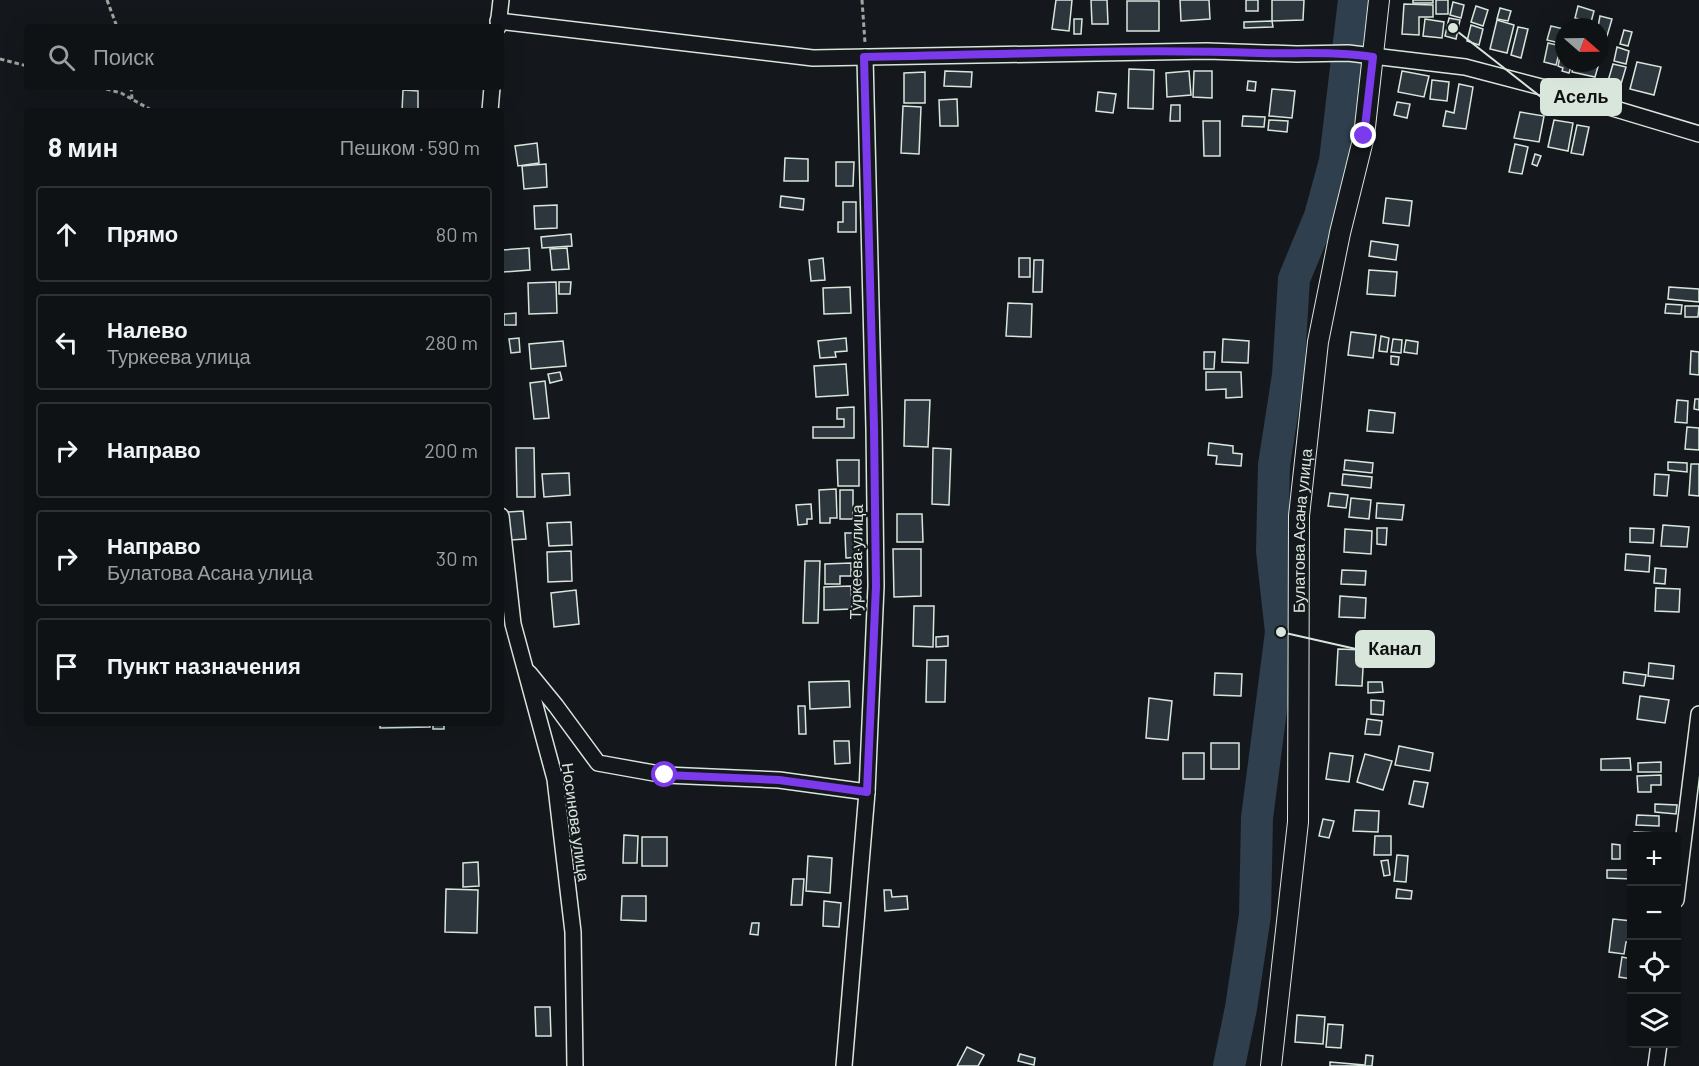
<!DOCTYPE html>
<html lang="ru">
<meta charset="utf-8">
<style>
:root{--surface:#0f1215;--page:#1d2022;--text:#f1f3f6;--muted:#9b9ea0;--line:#2f3234}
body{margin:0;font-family:Barlow,sans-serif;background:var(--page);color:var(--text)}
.controls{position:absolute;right:18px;bottom:18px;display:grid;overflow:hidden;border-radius:6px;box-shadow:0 6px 24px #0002}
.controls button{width:54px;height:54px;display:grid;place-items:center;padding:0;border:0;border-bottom:2px solid var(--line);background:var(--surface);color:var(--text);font:30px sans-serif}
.compass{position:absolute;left:1555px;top:18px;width:54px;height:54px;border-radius:50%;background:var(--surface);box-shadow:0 6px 24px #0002;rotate:110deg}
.stop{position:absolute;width:18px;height:18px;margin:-14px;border:4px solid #7c3aed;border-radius:50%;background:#fff}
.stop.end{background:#7c3aed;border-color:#fff;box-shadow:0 2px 6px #0008}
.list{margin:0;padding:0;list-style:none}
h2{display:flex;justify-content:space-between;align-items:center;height:78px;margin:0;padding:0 24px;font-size:26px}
h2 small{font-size:20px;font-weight:400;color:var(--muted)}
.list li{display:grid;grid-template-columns:39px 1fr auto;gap:18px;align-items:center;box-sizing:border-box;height:96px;margin:0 12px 12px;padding:0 12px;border:2px solid var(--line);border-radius:6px}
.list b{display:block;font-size:22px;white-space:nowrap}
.list p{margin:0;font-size:20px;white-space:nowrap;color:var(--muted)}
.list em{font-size:20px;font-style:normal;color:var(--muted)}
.icon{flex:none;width:33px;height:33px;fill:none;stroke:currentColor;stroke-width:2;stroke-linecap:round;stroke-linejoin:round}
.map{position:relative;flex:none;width:1699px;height:1066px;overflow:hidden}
.search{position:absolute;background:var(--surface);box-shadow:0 6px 24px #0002;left:24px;top:24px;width:480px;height:66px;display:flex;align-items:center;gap:15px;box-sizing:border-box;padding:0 21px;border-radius:6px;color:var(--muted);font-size:22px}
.panel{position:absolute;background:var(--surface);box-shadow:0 6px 24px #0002;left:24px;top:108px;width:480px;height:618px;border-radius:6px}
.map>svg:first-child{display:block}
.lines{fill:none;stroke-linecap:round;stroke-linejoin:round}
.river{stroke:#2f3f4d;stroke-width:32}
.building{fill:#2c363c;stroke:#d8e6dc;stroke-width:1.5}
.minor-casing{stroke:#d8e6dc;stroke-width:18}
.tertiary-casing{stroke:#d8e6dc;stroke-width:22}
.path{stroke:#9da8a2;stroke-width:3;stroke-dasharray:4.5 3;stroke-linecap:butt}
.minor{stroke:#14181c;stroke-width:15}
.tertiary{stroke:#14181c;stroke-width:20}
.route{stroke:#7c3aed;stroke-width:8}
.labels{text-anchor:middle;stroke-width:4.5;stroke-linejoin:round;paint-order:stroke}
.street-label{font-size:16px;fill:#d8e6dc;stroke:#14181c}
.leader{fill:none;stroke:#d8e6dc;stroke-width:2}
.callout-dot{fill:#d8e6dc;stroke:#14181c;stroke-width:2}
.callout{fill:#d8e6dc;stroke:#d8e6dc;stroke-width:2}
.callout-label{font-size:18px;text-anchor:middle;font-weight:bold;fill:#111}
</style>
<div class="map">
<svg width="1699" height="1066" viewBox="0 0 1699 1066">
<rect width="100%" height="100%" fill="#14181c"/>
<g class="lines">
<!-- river -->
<path class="river" d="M1229,1066L1241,1008L1255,915L1257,818L1281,632L1272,551L1274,465L1288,375L1294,279L1320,216L1335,161L1354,0"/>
</g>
<!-- building -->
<g class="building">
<path d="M1056,0H1072L1069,31L1052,29Z"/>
<path d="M1091,0H1107L1108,24H1092Z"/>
<path d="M1180,0H1209L1210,19L1181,21Z"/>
<rect x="1246" y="0" width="12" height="11"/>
<path d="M1272,0H1304L1303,20L1272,21Z"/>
<rect x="1413" y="0" width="20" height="3"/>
<rect x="1436" y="0" width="12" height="14"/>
<rect x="1127" y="1" width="32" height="30"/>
<path d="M1453,2L1464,5L1461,18L1450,15Z"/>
<path d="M1404,4L1433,5V17H1419V35L1402,34Z"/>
<path d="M1476,6L1488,10L1483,26L1471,22Z"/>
<path d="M1578,6L1594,11L1591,22L1575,18Z"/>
<path d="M1500,8L1511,11L1508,21L1497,19Z"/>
<path d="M1600,16L1612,19L1605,43L1600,42V27H1598Z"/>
<path d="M1449,18L1460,20L1456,39L1445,36Z"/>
<path d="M1074,19H1082L1081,34H1074Z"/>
<path d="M1425,19L1444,22L1442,38L1423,36Z"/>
<path d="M1497,20L1514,25L1507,53L1490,49Z"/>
<path d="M1272,21L1273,27L1244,28V22Z"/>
<path d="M1471,25L1483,29L1479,45L1467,41Z"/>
<path d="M1551,26L1564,29V44L1547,40Z"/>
<path d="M1518,27L1528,29L1521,58L1511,55Z"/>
<path d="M1624,30L1632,32L1628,46L1620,44Z"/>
<path d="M1548,43L1561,46L1556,65L1544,62Z"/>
<path d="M1617,47L1629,51L1626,64L1614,61Z"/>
<path d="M1560,57L1564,58V63H1572L1569,73L1562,71L1563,68L1558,66Z"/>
<path d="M1637,62L1661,67L1654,95L1630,89Z"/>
<path d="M1574,63H1599L1595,77L1572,72Z"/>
<path d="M1613,64L1626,67L1621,84L1608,81Z"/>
<path d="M1129,69L1154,70L1153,109L1128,108Z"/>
<path d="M945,71L972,72L971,87L944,86Z"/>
<path d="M1189,71L1191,95L1167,97L1166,73Z"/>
<path d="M1194,71H1212V98L1193,97Z"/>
<path d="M1402,71L1429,76L1424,97L1398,92Z"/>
<path d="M925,72V103H904V73Z"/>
<path d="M1432,80L1449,82L1447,101L1430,99Z"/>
<path d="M1248,81L1256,82L1255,91L1247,90Z"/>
<path d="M1600,83L1621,88L1618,100L1597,94Z"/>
<path d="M1459,84L1473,87L1466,129L1443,126L1446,111L1454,113Z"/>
<path d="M1272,89L1295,91L1292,118L1269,116Z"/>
<path d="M403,90L418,91V111H402Z"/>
<path d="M1098,92L1116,94L1113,113L1096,111Z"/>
<path d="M957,99L958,126H940L939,100Z"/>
<path d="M1397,102L1410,104L1407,118L1394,115Z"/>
<path d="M1171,105H1180V121H1170Z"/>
<path d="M903,106L921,107L919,154L901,153Z"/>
<path d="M1520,112L1544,116L1539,142L1514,138Z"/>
<path d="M1243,116L1265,117L1264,127L1242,126Z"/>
<path d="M1269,120L1288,121L1287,132L1268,130Z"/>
<path d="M1554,120L1573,123L1568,151L1548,147Z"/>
<path d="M1203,121H1220V156H1204Z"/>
<path d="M1577,125L1589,127L1583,155L1571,153Z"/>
<path d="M537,143L539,163L518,166L515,146Z"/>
<path d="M1515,144L1528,147L1522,174L1509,172Z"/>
<path d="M1535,154L1541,156L1537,166L1532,164Z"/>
<path d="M785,158L808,159V181H784Z"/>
<path d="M836,162H854L853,186H836Z"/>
<path d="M546,164L547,187L524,189L522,166Z"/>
<path d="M781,196L804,199L803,210L780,207Z"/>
<path d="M1386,198L1412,201L1409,226L1383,223Z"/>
<path d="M843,202H856V232H838V222H843Z"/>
<path d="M557,205V228L535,229L534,206Z"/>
<path d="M571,234L572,246L542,248L541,237Z"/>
<path d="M1371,241L1398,245L1396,260L1369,256Z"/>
<path d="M529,248L530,270L503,272L502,250Z"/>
<path d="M567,248L569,269L552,270L550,249Z"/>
<path d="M823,258L825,280L811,281L809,260Z"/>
<rect x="1019" y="258" width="11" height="19"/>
<path d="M1034,260H1043L1042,292H1033Z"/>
<path d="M1369,270L1397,272L1395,296L1367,294Z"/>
<path d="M556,282L557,313L529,314L528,283Z"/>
<path d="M559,282H571L570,294H559Z"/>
<path d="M850,287L851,313L824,314L823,288Z"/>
<path d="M1669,287L1699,289V302L1668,299Z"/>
<path d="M1008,303L1032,304L1031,337L1006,336Z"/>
<path d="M1666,304L1682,305L1681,314L1665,313Z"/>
<path d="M1685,306H1699L1698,317H1685Z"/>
<path d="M516,313V325H504V314Z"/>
<path d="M1351,332L1376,335L1373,358L1348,355Z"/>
<path d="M1381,336L1389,338L1387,352L1379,351Z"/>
<path d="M519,338L520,352L511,353L509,339Z"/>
<path d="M846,338L847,351L835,352L836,357L820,358L818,341Z"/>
<path d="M1223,339L1249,341L1248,363L1222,362Z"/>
<path d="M1393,339L1402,340L1401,353L1391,352Z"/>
<path d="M1406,340L1418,342L1417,354L1404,352Z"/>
<path d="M563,341L566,366L531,369L529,344Z"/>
<path d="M1691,351L1699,352V375L1690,374Z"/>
<path d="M1204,352H1215L1214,369H1204Z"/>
<path d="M1391,356L1399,357L1398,365L1391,364Z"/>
<path d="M846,364L848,395L816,397L814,366Z"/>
<path d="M560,372L562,380L550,383L548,374Z"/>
<path d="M1206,372H1241L1242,397L1226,398V389L1206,390Z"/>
<path d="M545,381L549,418L534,419L530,383Z"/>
<path d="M1695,399H1699V410L1694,409Z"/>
<path d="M905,400H930L928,447L904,446Z"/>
<path d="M1677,400L1688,401L1687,423L1675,422Z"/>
<path d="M854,407V438H813V427H844V419H837V408Z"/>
<path d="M1369,410L1395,413L1393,433L1367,431Z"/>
<path d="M1687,427L1699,428V450L1685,449Z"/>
<path d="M1209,443L1233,446V453L1242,454L1241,466L1216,464L1217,456L1208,455Z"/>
<path d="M516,448H534L535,497H517Z"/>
<path d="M933,448L951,449L949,505L932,504Z"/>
<path d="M837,460H859V486H838Z"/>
<path d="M1345,460L1373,463L1372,473L1344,470Z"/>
<path d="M1668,462L1687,463V472L1668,470Z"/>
<path d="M1691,464H1699V496L1689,495Z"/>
<path d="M569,473L570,495L544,497L542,474Z"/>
<path d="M1343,474L1372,477L1371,488L1342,485Z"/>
<path d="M1655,474L1669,475L1667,496L1654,495Z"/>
<path d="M836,489L837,518H830V523H820L819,490Z"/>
<rect x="840" y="490" width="13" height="29"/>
<path d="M1330,493L1348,495L1346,508L1328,506Z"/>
<path d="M1351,498L1371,500L1369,519L1349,517Z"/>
<path d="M1377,503L1404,505L1402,520L1376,518Z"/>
<path d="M811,504L812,519H807V524L798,525L796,505Z"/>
<path d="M523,511L526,539L510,540L507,512Z"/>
<path d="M897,514H922L923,542H897Z"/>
<path d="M571,522L572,545L549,546L547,523Z"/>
<path d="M1663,525L1689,527L1687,547L1661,546Z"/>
<path d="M1377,528H1387L1386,545L1377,544Z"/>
<path d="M1630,528L1654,529L1653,543L1630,542Z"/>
<path d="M1345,529L1372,531L1371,554L1344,552Z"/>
<path d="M845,533H858L859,557L846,558Z"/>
<path d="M893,549H921V596L894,597Z"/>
<path d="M571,551L572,581L548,582L547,552Z"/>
<path d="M1626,554L1650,556L1649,572L1625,570Z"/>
<path d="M805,561H820L818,623H803Z"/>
<path d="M851,563V576H840V584H825V564Z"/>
<path d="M1655,568L1666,569L1665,584L1654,583Z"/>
<path d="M1342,570L1366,571L1365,585L1341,584Z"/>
<path d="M851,586L852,609L824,610V587Z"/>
<path d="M1656,588L1680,589L1679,612L1655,611Z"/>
<path d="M576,590L579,624L554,627L551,593Z"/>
<path d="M1340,596L1366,598L1365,618L1339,617Z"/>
<path d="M914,606H934L933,647L913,646Z"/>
<path d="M948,636V646L936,647V637Z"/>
<path d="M1338,649L1364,650L1362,686L1336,685Z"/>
<path d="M927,660H946L945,702H926Z"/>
<path d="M1649,663L1674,666L1673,679L1648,676Z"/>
<path d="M1624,672L1646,675L1644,686L1623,683Z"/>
<path d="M1215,673L1242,674L1241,696L1214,695Z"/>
<path d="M849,681L850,707L810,709L809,682Z"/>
<path d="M1368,682H1382L1383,692L1368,693Z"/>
<path d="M1640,696L1669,700L1665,723L1637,719Z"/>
<path d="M1149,698L1172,701L1168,740L1146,738Z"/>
<path d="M1371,700L1384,701L1383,715L1371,714Z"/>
<path d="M798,706H805L806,734H799Z"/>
<path d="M1367,719L1382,721L1380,735L1365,734Z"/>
<path d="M380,723H430V727L380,728Z"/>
<rect x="433" y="723" width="11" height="6"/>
<path d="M834,741H849L850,763L835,764Z"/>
<rect x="1211" y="743" width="28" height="26"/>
<path d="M1399,746L1433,753L1430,771L1395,765Z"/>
<rect x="1183" y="753" width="21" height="26"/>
<path d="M1330,753L1353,756L1349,782L1326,779Z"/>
<path d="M1365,754L1392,761L1383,790L1357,782Z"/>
<path d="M1630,758L1631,770H1601V759Z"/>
<path d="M1661,762V772H1638V763Z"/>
<path d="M1661,775V785H1651V792H1638L1637,776Z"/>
<path d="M1414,781L1428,783L1423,807L1409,804Z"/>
<path d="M1655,804L1677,805L1676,814L1655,812Z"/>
<path d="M1355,810L1379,811L1378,832L1353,831Z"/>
<path d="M1637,815L1659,816V826L1636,825Z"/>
<path d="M1323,819L1334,821L1329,838L1319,836Z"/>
<path d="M1634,832L1659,833V836H1634Z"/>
<path d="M624,835L638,836L637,863H623Z"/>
<path d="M1375,836H1391V855H1374Z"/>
<rect x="642" y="837" width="25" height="29"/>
<path d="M1612,844L1620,845V859H1612Z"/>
<path d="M1397,855L1408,856L1406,882L1394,881Z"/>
<path d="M808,856L832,858L830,893L806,891Z"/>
<path d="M1388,860L1390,875L1384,876L1381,861Z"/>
<path d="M478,862L479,886L463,887V863Z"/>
<path d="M1607,870H1632V879L1607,878Z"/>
<path d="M793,879H804L802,905H791Z"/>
<path d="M446,889L478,890L477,933L445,932Z"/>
<path d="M1397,889L1412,891L1411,899L1396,898Z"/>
<path d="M884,890H891L892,897L907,896L908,909L885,911Z"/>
<path d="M622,896H646V921L621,920Z"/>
<path d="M824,901L841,903L839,927L823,926Z"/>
<path d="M1613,919L1632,921V942H1626L1624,954L1609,952Z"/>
<path d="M752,923H759L758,935L750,934Z"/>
<path d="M1622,957L1632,959V979L1619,977Z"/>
<path d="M535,1007H550L551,1036H536Z"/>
<path d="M1297,1015L1325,1017L1323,1044L1295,1042Z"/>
<path d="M1328,1024L1343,1025L1341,1048L1326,1047Z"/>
<path d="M967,1047L984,1055L978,1066H957Z"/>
<path d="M1020,1054L1035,1058L1034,1065L1018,1061Z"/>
<path d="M1366,1055L1373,1056L1372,1066H1365Z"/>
<path d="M1330,1062L1364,1065V1066H1330Z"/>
</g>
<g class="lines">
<defs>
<g id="minor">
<path d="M498,21L813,58L1207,51L1297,54L1348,53L1465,67L1549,89L1699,134"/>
<path d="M498,27L501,0"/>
<path d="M490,111L492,87"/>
<path d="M501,516L513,624L555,779L573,932L575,1066"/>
<path d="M529,673L556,706L598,763L665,775L779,780L867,792"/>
<path d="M1676,900L1699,714"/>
<path d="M844,1066L867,792L876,586L874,428L865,57"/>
<path d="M1656,1066L1659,1044"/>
</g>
<g id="tertiary">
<path id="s1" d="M1271,1066L1298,822L1299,516L1318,342L1340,233L1364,136L1379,0"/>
</g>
</defs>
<!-- minor casing -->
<use href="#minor" class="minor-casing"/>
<!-- tertiary casing -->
<use href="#tertiary" class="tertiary-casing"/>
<!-- path -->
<g class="path">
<path d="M107,0L117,27"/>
<path d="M862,0L865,43"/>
<path d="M0,59L27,66"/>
<path d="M99,87L121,93L153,111"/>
<path d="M131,87L132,99"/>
</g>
<!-- minor -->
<use href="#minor" class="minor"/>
<!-- tertiary -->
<use href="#tertiary" class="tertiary"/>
</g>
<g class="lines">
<!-- route -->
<path class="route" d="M665,775L779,780L867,792L876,586L874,428L864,57C996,55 1128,48 1259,53C1297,54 1335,51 1373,57L1364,136"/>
</g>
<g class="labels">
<!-- street labels -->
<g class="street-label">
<text dy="6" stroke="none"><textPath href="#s1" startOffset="537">Булатова Асана улица</textPath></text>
<text transform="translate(856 562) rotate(-89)" y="6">Туркеева улица</text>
<text transform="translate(576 822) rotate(82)" y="6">Носинова улица</text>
</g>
</g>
<!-- callouts -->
<path class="leader" d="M1453 28L1541 97M1281 632L1356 649"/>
<g class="callout-dot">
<circle cx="1453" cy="28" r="6"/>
<circle cx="1281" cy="632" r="6"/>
</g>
<g class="callout">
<rect x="1541" y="79" width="80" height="36" rx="6"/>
<rect x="1356" y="631" width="78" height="36" rx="6"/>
</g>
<g class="callout-label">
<text x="1581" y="103">Асель</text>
<text x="1395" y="655">Канал</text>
</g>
</svg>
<div class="controls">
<button>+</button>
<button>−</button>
<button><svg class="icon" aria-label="locate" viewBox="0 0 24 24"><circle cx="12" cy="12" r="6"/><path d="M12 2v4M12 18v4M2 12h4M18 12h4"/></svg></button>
<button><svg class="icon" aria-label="layers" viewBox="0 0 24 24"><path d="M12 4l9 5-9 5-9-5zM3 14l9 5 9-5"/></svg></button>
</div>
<svg class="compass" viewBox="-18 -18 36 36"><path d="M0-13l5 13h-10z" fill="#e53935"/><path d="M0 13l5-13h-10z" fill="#9b9ea0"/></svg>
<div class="stop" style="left:665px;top:775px"></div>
<div class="stop end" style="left:1364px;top:136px"></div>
<div class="search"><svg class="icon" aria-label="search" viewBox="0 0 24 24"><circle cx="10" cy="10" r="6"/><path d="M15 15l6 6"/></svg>Поиск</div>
<section class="panel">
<h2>8 мин<small>Пешком · 590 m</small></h2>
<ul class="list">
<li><svg class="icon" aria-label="ahead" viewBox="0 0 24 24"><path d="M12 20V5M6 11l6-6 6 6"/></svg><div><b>Прямо</b></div><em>80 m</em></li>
<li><svg class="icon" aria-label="left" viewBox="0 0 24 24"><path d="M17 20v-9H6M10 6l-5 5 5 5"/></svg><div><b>Налево</b><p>Туркеева улица</p></div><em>280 m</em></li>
<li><svg class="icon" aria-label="right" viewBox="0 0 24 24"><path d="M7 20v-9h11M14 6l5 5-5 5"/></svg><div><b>Направо</b></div><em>200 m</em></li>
<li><svg class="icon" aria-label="right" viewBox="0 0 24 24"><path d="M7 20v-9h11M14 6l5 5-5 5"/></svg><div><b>Направо</b><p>Булатова Асана улица</p></div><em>30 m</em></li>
<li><svg class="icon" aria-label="arrive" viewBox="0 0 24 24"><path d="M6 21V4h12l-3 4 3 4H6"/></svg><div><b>Пункт назначения</b></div></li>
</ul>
</section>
</div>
